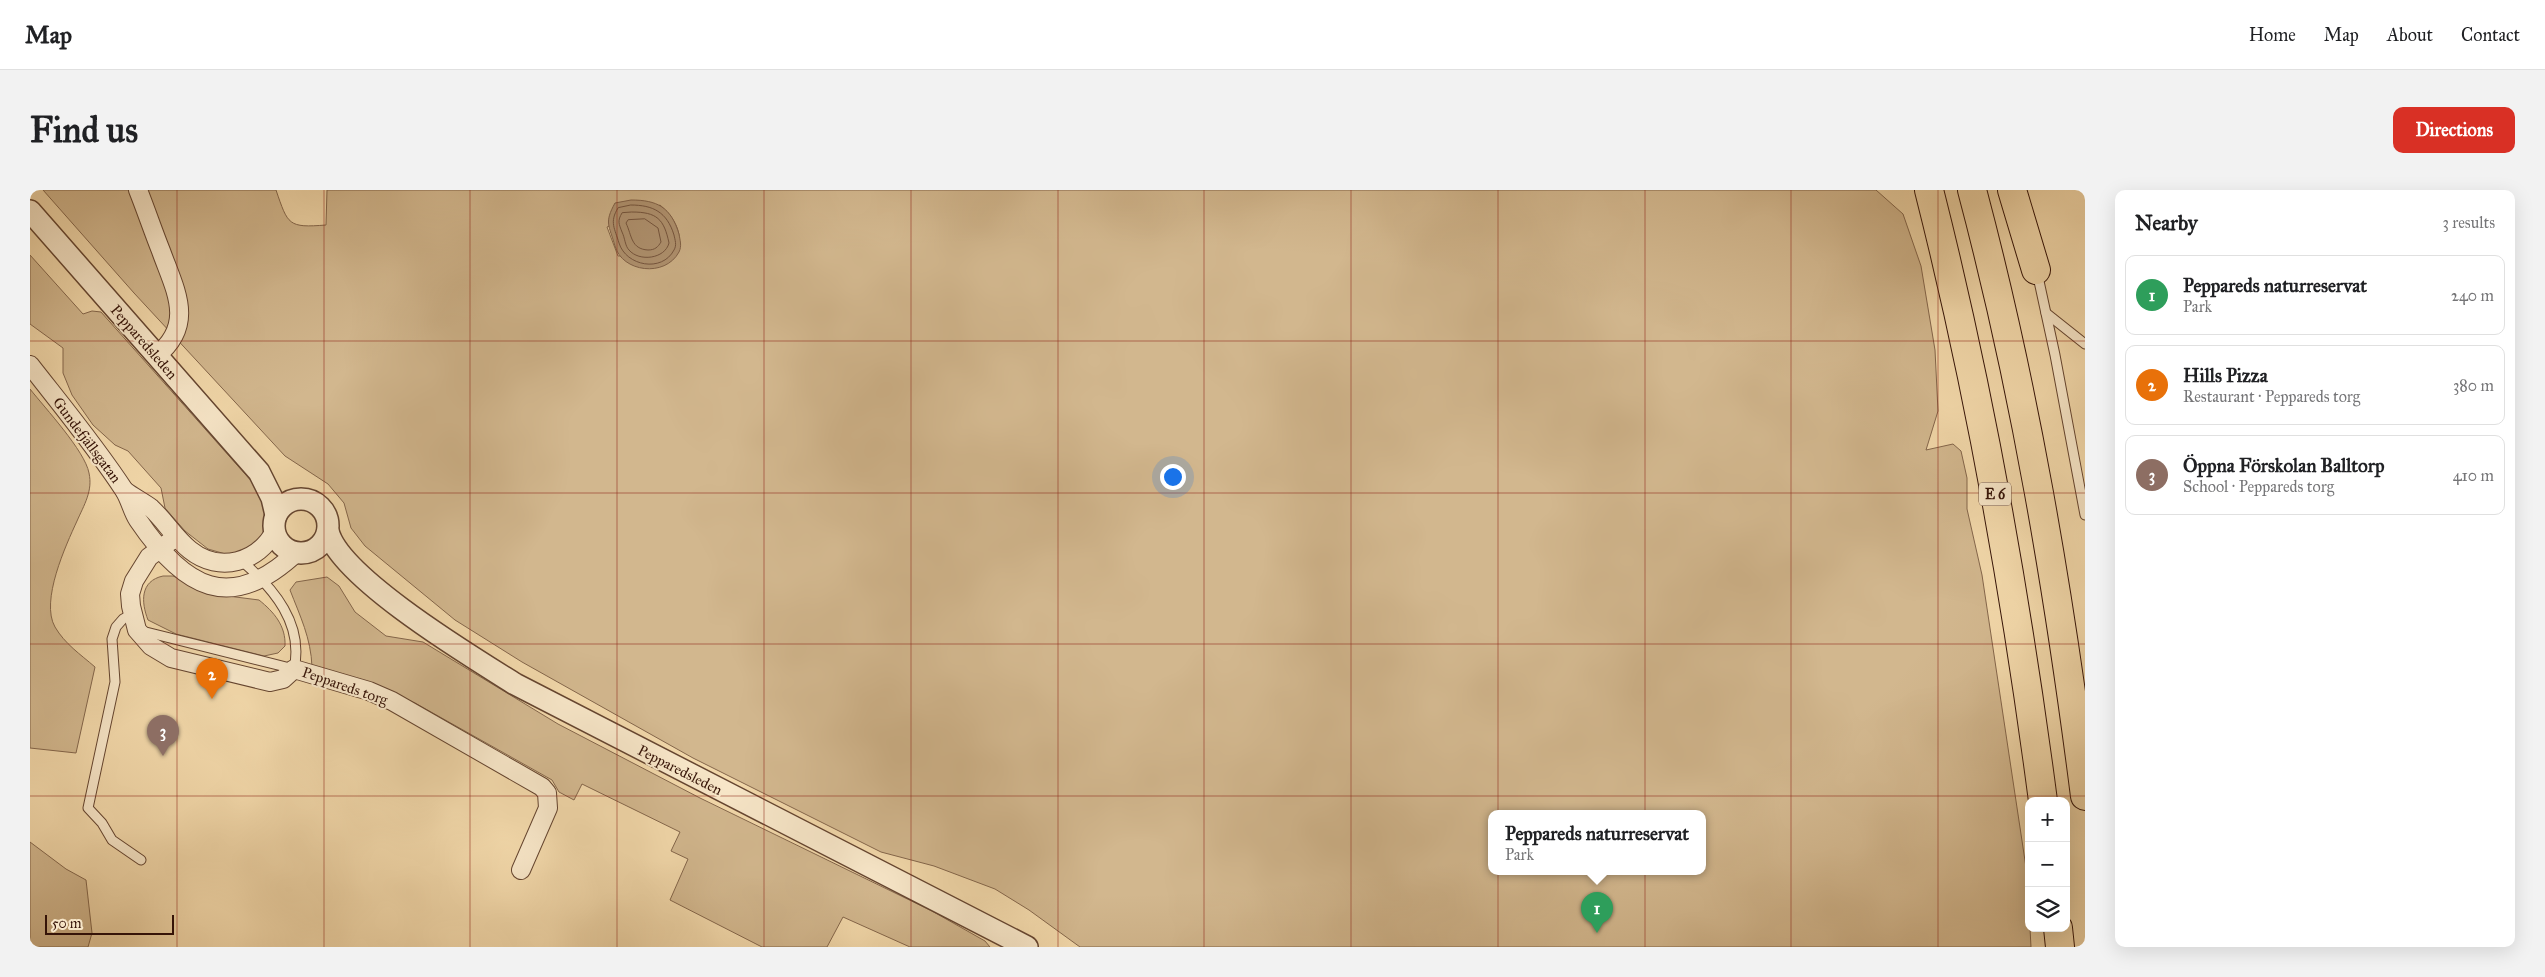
<!DOCTYPE html>
<meta charset="utf-8">
<style>
:root{--surface:#fff;--page:#f2f2f2;--text:#202124;--muted:#757577;--line:#e0e0e0;--accent:#d93025}
body{margin:0;font-family:"IM FELL Great Primer",serif;background:var(--page);color:var(--text)}
.controls{position:absolute;right:15px;bottom:15px;display:grid;overflow:hidden;border-radius:10px;box-shadow:0 5px 20px #0002}
.controls button{width:45px;height:45px;display:grid;place-items:center;padding:0;border:0;border-bottom:1px solid var(--line);background:var(--surface);color:var(--text);font:25px sans-serif}
.scale{position:absolute;left:15px;bottom:12px;width:129px;box-sizing:border-box;padding-left:5px;border:2px solid #361408;border-top:0;font-size:14px;line-height:18px;white-space:nowrap;color:#361408;-webkit-text-stroke:4px #f7e6c8;paint-order:stroke}
.you{position:absolute;left:1142px;top:286px;width:18px;height:18px;margin:-12px;border:4px solid #fff;border-radius:50%;background:#1a73e8;box-shadow:0 0 0 8px #1a73e833}
.badge{display:grid;place-items:center;width:32px;height:32px;border-radius:50%;background:var(--accent);color:#fff;font-size:16px;font-weight:700}
.pin{position:absolute;translate:-50% -41px;filter:drop-shadow(0 1px 2px #0008)}
.pin::after{content:'';position:absolute;top:26px;width:18px;height:15px;background:inherit;clip-path:polygon(0 0,100% 0,50% 100%)}
.popup{position:absolute;left:1458px;top:620px;width:218px;height:65px;box-sizing:border-box;display:grid;place-content:center;border-radius:10px;background:var(--surface);filter:drop-shadow(0 1px 4px #0005);font-size:16px;white-space:nowrap;color:var(--muted)}
.popup b{font-size:19px;color:var(--text)}
.popup::after{content:'';position:absolute;left:50%;top:100%;margin-left:-10px;border:10px solid transparent;border-top-color:var(--surface)}
.list{margin:0;padding:0;list-style:none}
h2{display:flex;justify-content:space-between;align-items:center;height:65px;margin:0;padding:0 20px;font-size:21px}
h2 small{font-size:16px;font-weight:400;color:var(--muted)}
.list li{display:grid;grid-template-columns:32px 1fr auto;gap:15px;align-items:center;box-sizing:border-box;height:80px;margin:0 10px 10px;padding:0 10px;border:1px solid var(--line);border-radius:10px}
.list b{display:block;font-size:19px;white-space:nowrap}
.list p{margin:0;font-size:16px;white-space:nowrap;color:var(--muted)}
.list em{font-size:16px;font-style:normal;color:var(--muted)}
.icon{flex:none;width:28px;height:28px;fill:none;stroke:currentColor;stroke-width:2;stroke-linecap:round;stroke-linejoin:round}
.map{position:relative;flex:none;width:2055px;height:757px;overflow:hidden;border-radius:10px}
header{display:flex;align-items:center;gap:30px;box-sizing:border-box;height:70px;padding:0 25px;background:var(--surface);border-bottom:1px solid var(--line)}
header strong{font-size:24px}
nav{display:flex;gap:28px;margin-inline-start:auto;font-size:18px}
.intro{display:flex;align-items:center;justify-content:space-between;box-sizing:border-box;height:120px;padding:0 30px}
h1{margin:0;font-size:35px}
.button{padding:12px 22px;border-radius:10px;background:var(--accent);color:#fff;font-size:18px;font-weight:700}
main{display:flex;gap:30px;padding:0 30px}
aside{flex:1;background:var(--surface);border-radius:10px;box-shadow:0 5px 20px #0002}
.map>svg:first-child{display:block}
.green{fill:#d2b78e;stroke:#84664b;fill-rule:evenodd}
.water{fill:#b29573;stroke:#806148}
.lines{fill:none;stroke-linecap:round;stroke-linejoin:round}
.shore{stroke:#74543e;stroke-width:1}
.service-casing{stroke:#654530;stroke-width:11}
.minor-casing{stroke:#654530;stroke-width:20}
.tertiary-casing{stroke:#654530;stroke-width:24}
.motorway-casing{stroke:#361408;stroke-width:30}
.service{stroke:#f7e6c8;stroke-width:9}
.minor{stroke:#f7e6c8;stroke-width:18}
.tertiary{stroke:#f7e6c8;stroke-width:21}
.motorway{stroke:#f2d8aa;stroke-width:28}
.grid{fill:none;stroke:#8f2418;stroke-width:1;stroke-opacity:0.55}
.labels{text-anchor:middle;stroke-width:4;stroke-linejoin:round;paint-order:stroke}
.shield{fill:#f7e6c8;stroke:#705342;stroke-width:1}
.shield-label{font-size:14px;font-weight:bold;fill:#361408}
.street-label{font-size:15px;fill:#361408;stroke:#f7e6c8}
</style>
<header>
<strong>Map</strong>
<nav><a>Home</a><a>Map</a><a>About</a><a>Contact</a></nav>
</header>
<div class="intro"><h1>Find us</h1><a class="button">Directions</a></div>
<main>
<div class="map">
<svg width="2055" height="757" viewBox="0 0 2055 757">
<rect width="100%" height="100%" fill="#f2d8aa"/>
<filter id="stains"><feTurbulence type="fractalNoise" baseFrequency=".004" numOctaves="4"/><feColorMatrix values="0 0 0 0 .2 0 0 0 0 .09 0 0 0 0 .02 0 0 0 .5 -.17"/></filter>
<radialGradient id="worn" r=".72"><stop offset=".6" stop-color="#630" stop-opacity="0"/><stop offset="1" stop-color="#630" stop-opacity=".3"/></radialGradient>
<!-- green -->
<g class="green">
<path d="M13,0H246C258,35 258,38 296,35L297,0H1846L1873,24L1891,76L1905,160L1908,221L1896,260L1923,254L1931,261L1937,288V319L1952,385L1997,684L2001,757H1050L999,720L965,699L904,676L851,662L663,568L492,472L425,430L335,356L321,338L314,313L298,294L255,266L104,103ZM630,15C645,28 653,43 648,63L588,66L577,37ZM1462,624H1672V682H1462Z"/>
<path d="M0,65L53,124L62,121L71,122L232,303L236,316L237,334L234,345L222,358L199,365L178,359L155,341L135,318L131,298L98,261L85,255L63,235L42,205L33,183V158L0,134Z"/>
<path d="M0,199C15,218 55,261 59,283C63,301 54,315 47,331C36,355 10,411 25,437C35,454 50,464 65,477L46,563L0,558Z"/>
<path d="M133,386H143L182,404L229,410C244,422 256,436 255,456L248,463L234,466L146,444L118,430C111,412 110,391 133,386Z"/>
<path d="M297,387L309,396L325,422L356,446L393,452L528,534L670,608L902,721L955,751L960,757H880L813,727L797,757H732L640,710L658,669L641,661L650,642L552,594L544,610L529,602L522,590L385,513L340,493L282,477C281,448 270,426 260,400L266,392Z"/>
<path d="M0,652L36,679L56,690L62,743L58,757H0Z"/>
</g>
<!-- water -->
<path class="water" d="M601,10C627,10 641,17 649,44C650,50 652,56 649,62C635,88 592,82 585,56C579,35 574,33 585,13Z"/>
<g class="lines">
<!-- shore -->
<g class="shore">
<path d="M601,15C623,15 637,22 644,45C645,50 647,55 644,60C632,83 596,76 589,53C585,39 579,32 588,18Z"/>
<path d="M602,22C627,22 634,29 639,53C635,69 609,72 599,60C595,56 595,48 592,42C589,34 587,31 592,23Z"/>
<path d="M615,29L628,38L631,52C628,57 625,60 618,60C601,59 602,46 596,33L598,30Z"/>
</g>
<defs>
<g id="service">
<path d="M2007,82L2025,165L2055,325"/>
<path d="M2016,123L2055,154"/>
<path d="M102,424L93,429L86,437L82,449L85,492L58,618L72,633L82,650L111,670"/>
<path d="M112,441L264,479C274,434 244,399 212,371"/>
</g>
<g id="minor">
<path d="M108,0C116,20 123,41 131,61C145,100 166,134 126,166"/>
<path d="M0,175C32,216 66,257 94,300C100,309 102,321 108,330C154,398 200,425 267,362"/>
<path d="M95,301C103,307 113,312 121,318C135,331 145,348 160,360C190,384 228,372 245,341"/>
<path d="M146,347L119,367L104,391L100,404L101,416L107,440L121,456L141,468L240,492L253,489L264,479L339,501L362,511L512,597L517,603L518,618L491,680"/>
</g>
<g id="tertiary">
<path d="M0,21L229,282L242,308L246,325"/>
<circle cx="271" cy="336" r="27"/>
<path d="M298,341C309,387 442,467 485,494L997,757"/>
</g>
<g id="motorway">
<path d="M1899,0C1950,201 1986,405 2013,611"/>
<path d="M1942,0C1995,199 2029,402 2055,606"/>
<path d="M1982,0L2006,80"/>
<path d="M2028,738L2030,757"/>
</g>
</defs>
<!-- service casing -->
<use href="#service" class="service-casing"/>
<!-- minor casing -->
<use href="#minor" class="minor-casing"/>
<!-- tertiary casing -->
<use href="#tertiary" class="tertiary-casing"/>
<!-- motorway casing -->
<use href="#motorway" class="motorway-casing"/>
<!-- service -->
<use href="#service" class="service"/>
<!-- minor -->
<use href="#minor" class="minor"/>
<!-- tertiary -->
<use href="#tertiary" class="tertiary"/>
<!-- motorway -->
<use href="#motorway" class="motorway"/>
</g>
<!-- grid -->
<path class="grid" d="M147,0V757M294,0V757M440,0V757M587,0V757M734,0V757M881,0V757M1028,0V757M1174,0V757M1321,0V757M1468,0V757M1615,0V757M1761,0V757M1908,0V757M0,151H2055M0,303H2055M0,454H2055M0,606H2055"/>
<g class="labels">
<!-- shield labels -->
<rect class="shield" x="1949" y="292.5" width="32" height="23" rx="4"/>
<g class="shield-label">
<text x="1965" y="309">E 6</text>
</g>
<!-- street labels -->
<g class="street-label">
<text transform="translate(114 152) rotate(49)" y="5">Pepparedsleden</text>
<text transform="translate(57 250) rotate(53)" y="5">Gundefjällsgatan</text>
<text transform="translate(315 496) rotate(19)" y="5">Peppareds torg</text>
<text transform="translate(650 580) rotate(27)" y="5">Pepparedsleden</text>
</g>
</g>
<rect width="100%" height="100%" filter="url(#stains)"/>
<rect width="100%" height="100%" fill="url(#worn)"/>
</svg>
<div class="controls">
<button>+</button>
<button>−</button>
<button><svg class="icon" aria-label="layers" viewBox="0 0 24 24"><path d="M12 4l9 5-9 5-9-5zM3 14l9 5 9-5"/></svg></button>
</div>
<div class="scale">50 m</div>
<div class="you"></div>
<div class="pin badge" style="left:1567px;top:743px;background:#2e9e5b">1</div>
<div class="popup"><b>Peppareds naturreservat</b>Park</div>
<div class="pin badge" style="left:182px;top:509px;background:#e8710a">2</div>
<div class="pin badge" style="left:133px;top:566px;background:#8d6e63">3</div>
</div>
<aside>
<h2>Nearby<small>3 results</small></h2>
<ul class="list">
<li><span class="badge" style="background:#2e9e5b">1</span><div><b>Peppareds naturreservat</b><p>Park</p></div><em>240 m</em></li>
<li><span class="badge" style="background:#e8710a">2</span><div><b>Hills Pizza</b><p>Restaurant · Peppareds torg</p></div><em>380 m</em></li>
<li><span class="badge" style="background:#8d6e63">3</span><div><b>Öppna Förskolan Balltorp</b><p>School · Peppareds torg</p></div><em>410 m</em></li>
</ul>
</aside>
</main>
